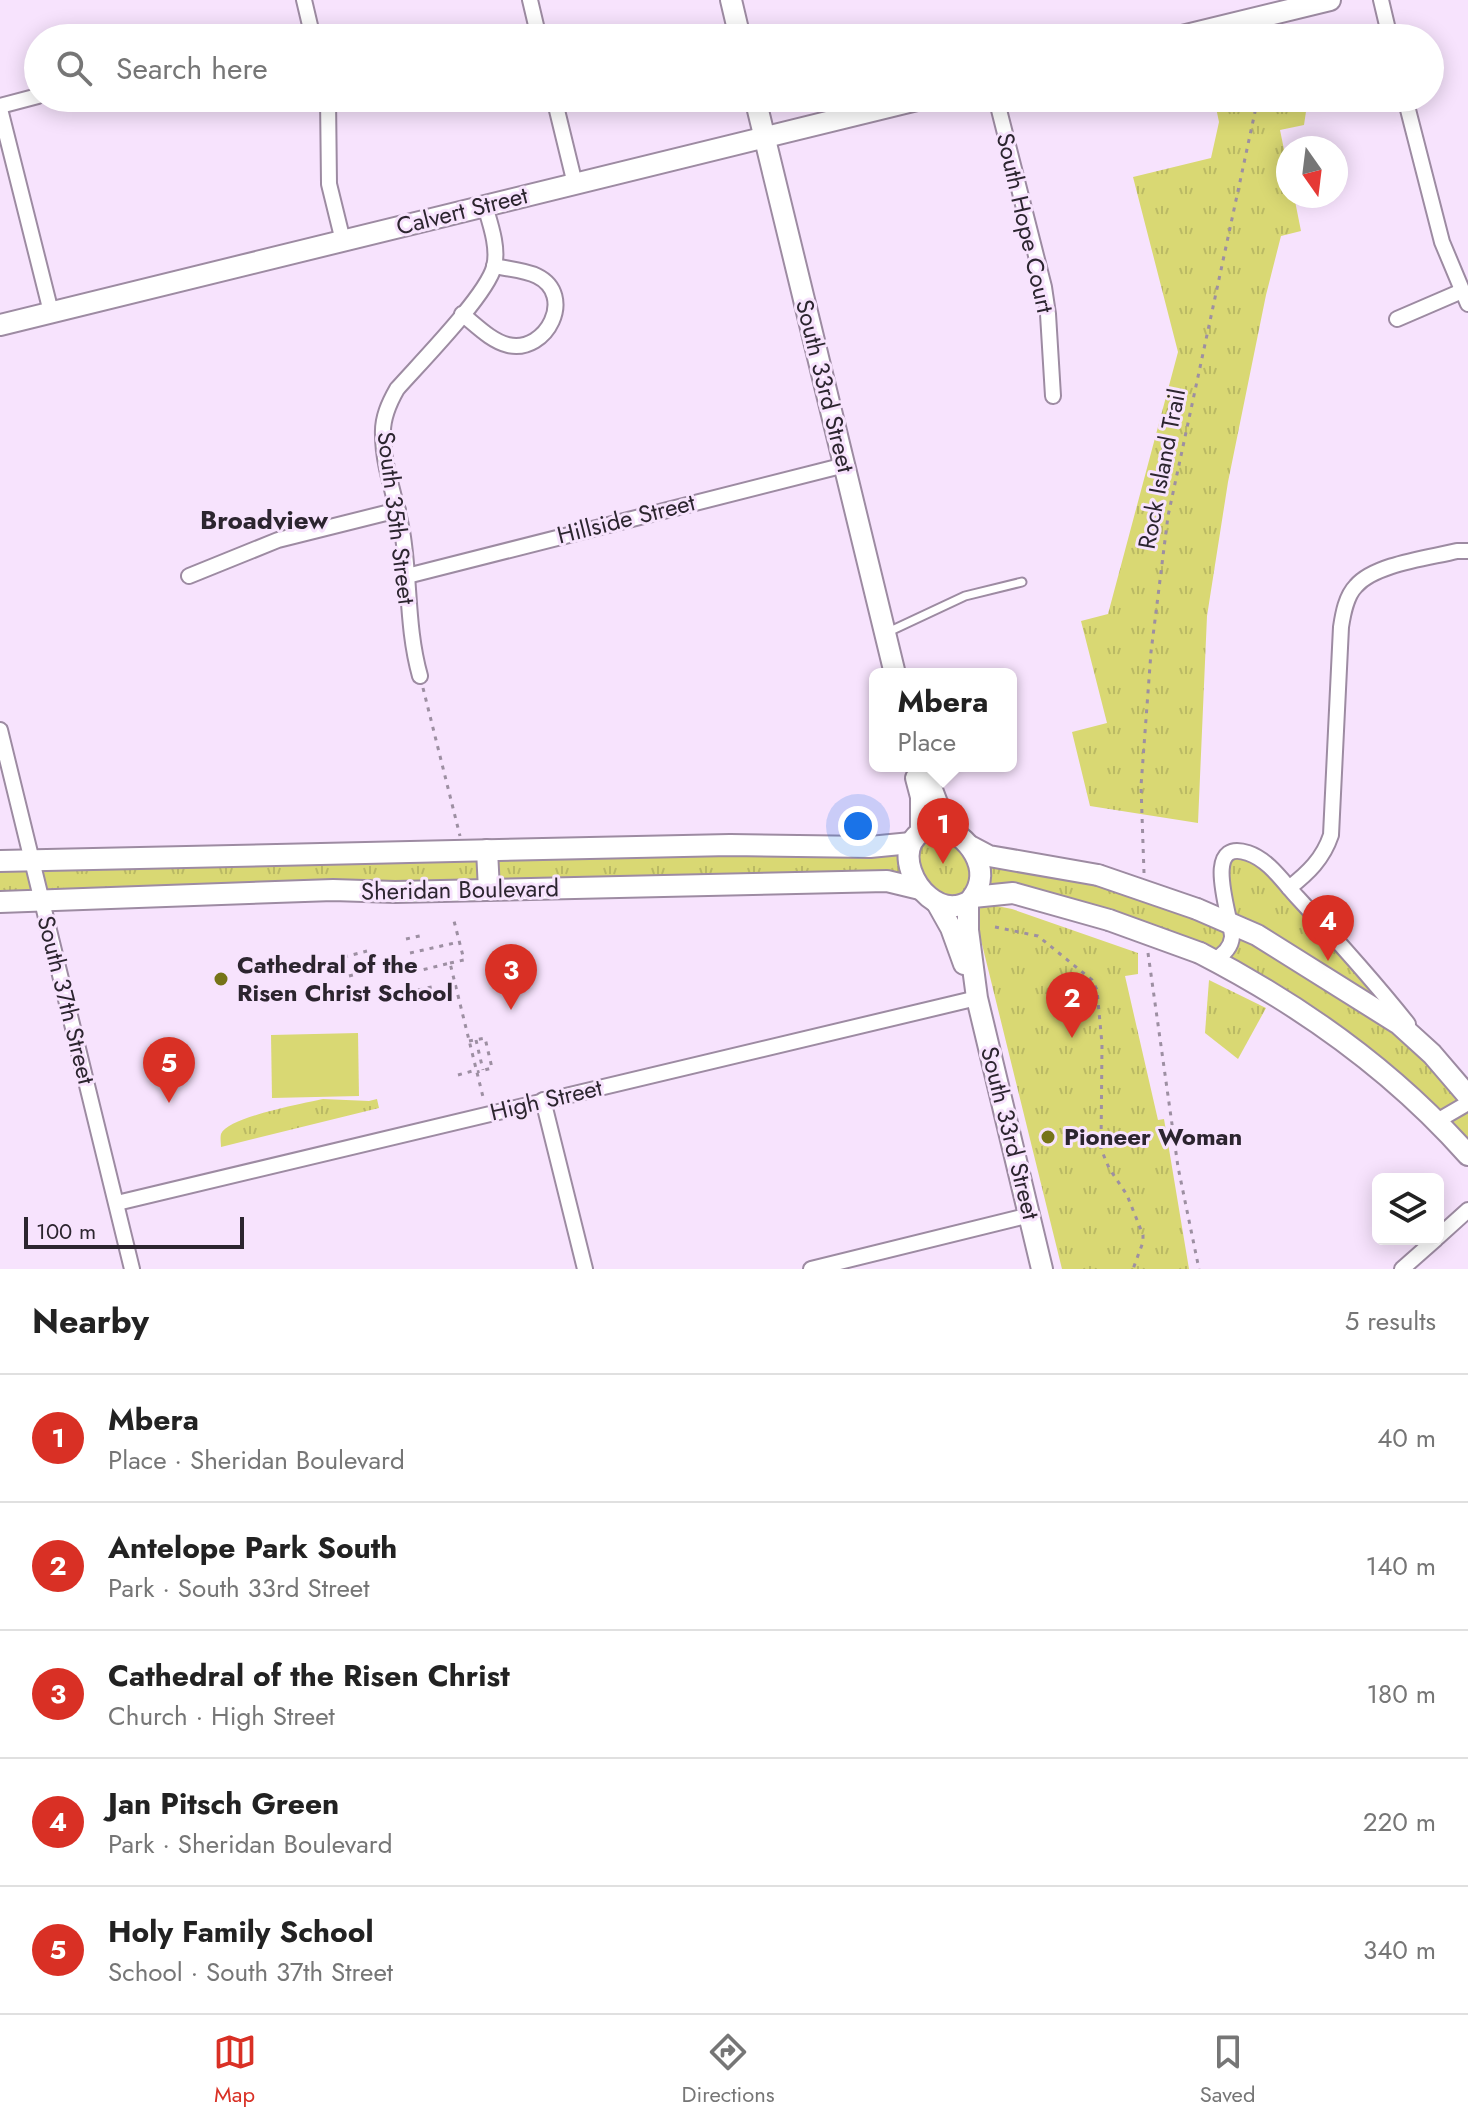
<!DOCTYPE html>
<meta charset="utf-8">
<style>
:root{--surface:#fff;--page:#f2f2f2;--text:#222;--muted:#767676;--line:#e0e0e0;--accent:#d93025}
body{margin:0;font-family:Jost,sans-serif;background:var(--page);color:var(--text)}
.controls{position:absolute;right:24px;bottom:24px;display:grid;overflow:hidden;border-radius:12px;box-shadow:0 4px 20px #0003}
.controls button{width:72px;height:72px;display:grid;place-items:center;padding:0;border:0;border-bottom:2px solid var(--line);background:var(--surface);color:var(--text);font:40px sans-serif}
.compass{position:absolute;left:1276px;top:136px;width:72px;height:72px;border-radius:50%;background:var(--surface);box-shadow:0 4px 20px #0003;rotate:166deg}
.scale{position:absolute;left:24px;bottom:20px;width:220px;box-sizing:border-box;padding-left:8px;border:4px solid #2c252f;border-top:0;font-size:22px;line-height:28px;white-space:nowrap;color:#2c252f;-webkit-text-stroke:6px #f7e3fd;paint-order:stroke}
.you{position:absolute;left:858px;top:826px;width:28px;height:28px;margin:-20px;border:6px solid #fff;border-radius:50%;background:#1a73e8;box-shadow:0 0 0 12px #1a73e833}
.badge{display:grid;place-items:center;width:52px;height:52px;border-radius:50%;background:var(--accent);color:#fff;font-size:26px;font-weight:700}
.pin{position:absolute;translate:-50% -66px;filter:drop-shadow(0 2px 4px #0008)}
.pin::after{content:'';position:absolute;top:42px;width:28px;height:24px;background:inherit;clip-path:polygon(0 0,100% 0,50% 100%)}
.popup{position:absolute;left:869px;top:668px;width:148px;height:104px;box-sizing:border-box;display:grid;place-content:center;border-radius:12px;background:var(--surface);filter:drop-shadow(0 2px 6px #0005);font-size:26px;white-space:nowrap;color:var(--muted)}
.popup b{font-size:30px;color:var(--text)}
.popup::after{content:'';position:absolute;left:50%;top:100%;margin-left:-16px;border:16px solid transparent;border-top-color:var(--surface)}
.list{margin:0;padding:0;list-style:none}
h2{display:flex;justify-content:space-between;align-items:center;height:104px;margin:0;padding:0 32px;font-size:34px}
h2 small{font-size:26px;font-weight:400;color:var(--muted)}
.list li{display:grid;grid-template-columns:52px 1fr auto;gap:24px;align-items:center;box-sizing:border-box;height:128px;padding:0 32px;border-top:2px solid var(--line)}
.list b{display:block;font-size:30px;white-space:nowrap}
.list p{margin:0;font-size:26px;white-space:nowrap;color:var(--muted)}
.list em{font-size:26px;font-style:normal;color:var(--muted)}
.icon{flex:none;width:44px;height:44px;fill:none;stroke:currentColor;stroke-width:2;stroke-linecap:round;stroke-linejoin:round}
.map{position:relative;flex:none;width:1468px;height:1269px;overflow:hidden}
.search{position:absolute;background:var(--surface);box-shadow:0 4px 20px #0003;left:24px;right:24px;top:24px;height:88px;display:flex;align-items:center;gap:20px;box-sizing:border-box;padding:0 28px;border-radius:44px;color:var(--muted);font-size:30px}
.sheet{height:744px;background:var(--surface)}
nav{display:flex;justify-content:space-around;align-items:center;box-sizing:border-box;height:112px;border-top:2px solid var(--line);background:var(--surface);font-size:22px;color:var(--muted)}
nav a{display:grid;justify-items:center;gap:4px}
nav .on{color:var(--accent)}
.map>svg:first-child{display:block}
.park{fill:url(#park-tufts)}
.pitch{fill:#d9d873}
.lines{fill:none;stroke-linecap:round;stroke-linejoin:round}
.lane-casing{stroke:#9d8ba2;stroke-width:11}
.street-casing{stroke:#9d8ba2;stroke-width:18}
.secondary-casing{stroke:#9d8ba2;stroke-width:24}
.path{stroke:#9d8fa2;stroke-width:3;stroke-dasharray:4 6;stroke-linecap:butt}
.lane{stroke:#fff;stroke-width:7}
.street{stroke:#fff;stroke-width:14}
.secondary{stroke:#fff;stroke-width:20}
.secondary-bridge-casing{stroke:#9d8ba2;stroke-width:24;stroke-linecap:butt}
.secondary-bridge{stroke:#fff;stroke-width:20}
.poi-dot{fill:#767418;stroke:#f7e3fd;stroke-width:3}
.labels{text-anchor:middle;stroke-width:6;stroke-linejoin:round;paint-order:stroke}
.street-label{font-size:24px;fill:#2c252f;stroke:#f7e3fd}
.poi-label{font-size:24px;font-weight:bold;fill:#2c252f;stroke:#f7e3fd;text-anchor:start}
.neighbourhood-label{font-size:26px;font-weight:bold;fill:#2c252f;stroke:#f7e3fd}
</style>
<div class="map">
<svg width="1468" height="1269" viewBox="0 0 1468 1269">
<defs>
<pattern id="park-tufts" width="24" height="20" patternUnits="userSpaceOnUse" patternTransform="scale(2)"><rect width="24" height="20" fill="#d9d873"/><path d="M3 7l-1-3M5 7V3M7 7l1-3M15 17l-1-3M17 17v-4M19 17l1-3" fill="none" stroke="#bab964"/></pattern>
</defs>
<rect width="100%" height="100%" fill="#f7e3fd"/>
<!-- park -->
<g class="park">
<path d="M1214,98H1308L1304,125L1280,130L1288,169V196H1294L1301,231L1281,236L1266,295L1228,482L1207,616L1198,823L1090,806L1072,732L1107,723L1081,621L1108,614L1178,352L1133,177L1211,158L1219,122Z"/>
<path d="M921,830L972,847L1098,875L1228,921L1225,857L1251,853L1468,1096V1155L1411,1096L1226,966L1013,893L968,903L920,889L0,902V861L870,846Z"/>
<path d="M987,904L1012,909L1138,953V974L1125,976L1158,1120L1164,1119L1189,1269H1062L977,924L976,911Z"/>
<path d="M1209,980L1266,1008L1238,1059L1205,1033Z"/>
<path d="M323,1099L369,1101L377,1099L379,1108L221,1147C221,1143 220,1138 221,1134C228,1117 301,1104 323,1099Z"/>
</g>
<!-- pitch -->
<path class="pitch" d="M358,1033L359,1096L272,1098L271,1035Z"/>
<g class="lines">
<defs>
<path id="lane" d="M886,633L965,596L1022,582"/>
<g id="street">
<path d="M304,0L313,38"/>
<path d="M530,0L539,38"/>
<path d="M1381,0L1390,38"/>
<path d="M328,98L329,184L343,241"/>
<path d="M554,98L575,184"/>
<path d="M996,98L1044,287L1048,314L1053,396"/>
<path d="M1405,98L1442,242L1468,304"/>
<path d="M0,106L38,96"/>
<path d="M0,109L51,312"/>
<path d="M462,314C476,325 491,341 508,345C547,354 576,295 537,276C525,270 508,269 494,266"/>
<path d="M1397,319L1462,291"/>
<path d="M189,576L278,540L398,510"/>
<path d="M407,576L845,465"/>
<path d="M420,676C407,630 410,584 403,537C398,503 383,469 383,435C382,418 389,403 397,389C420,363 486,296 494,267C499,248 490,223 485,206"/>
<path d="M0,730L132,1269"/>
<path d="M1289,888C1308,873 1323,859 1331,835L1341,627C1343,614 1346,596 1356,586C1375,564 1429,558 1457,551H1468"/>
<path d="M1214,960C1223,955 1231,948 1232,937C1232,919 1200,837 1248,853C1269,860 1283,882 1298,898C1336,939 1373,980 1408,1024"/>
<path d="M543,1100L585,1269"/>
<path d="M1437,1121L1468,1103"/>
<path d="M117,1203L977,998"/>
<path d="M1438,1237L1468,1210"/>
<path d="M811,1269L1030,1215"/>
<path d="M1402,1269L1436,1239"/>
</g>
<g id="secondary">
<path d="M731,0L740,38"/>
<path d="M1174,38L1330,0"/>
<path d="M755,98L895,674"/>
<path d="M0,325L925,98"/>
<path d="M923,766L942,816L950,829"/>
<path d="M916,778L921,797V830"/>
<path d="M939,826C968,834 994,869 972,898C968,904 962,905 956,906C917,911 881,834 939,826Z"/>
<path d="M972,847L989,856L1098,875"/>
<path d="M487,850L489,890"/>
<path d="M0,861L730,845L870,847L911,843"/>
<path d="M973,897L1013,893L1109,920"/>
<path d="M0,902L333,890L395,892L887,881L920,889"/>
<path d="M937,903L951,928L964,964"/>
<path d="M968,903V930L977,998L1042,1269"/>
<path d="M1197,909L1257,935L1399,1024L1432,1054L1468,1096"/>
<path d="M1200,953C1301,1005 1392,1069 1468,1155"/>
</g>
</defs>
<!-- lane casing -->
<use href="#lane" class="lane-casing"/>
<!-- street casing -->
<use href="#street" class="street-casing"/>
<!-- secondary casing -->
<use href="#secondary" class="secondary-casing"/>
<!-- path -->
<g class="path">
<path d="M423,688L460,836"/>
<path d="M1144,873L1141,786L1151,652L1168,516L1258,98"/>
<path d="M995,927L1038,936L1092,980L1097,990L1102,1044L1101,1149L1109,1168L1127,1195L1143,1235V1242L1133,1269"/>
<path d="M406,939L424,935"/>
<path d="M410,953L459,942"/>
<path d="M1148,953L1178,1167L1199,1269"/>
<path d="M344,957L367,951"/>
<path d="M450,963L464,960L453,917"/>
<path d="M414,972L450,963L484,1101"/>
<path d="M349,976L372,970"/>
<path d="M418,990L436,986"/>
<path d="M421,999L438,994"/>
<path d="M476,1040L483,1070"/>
<path d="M469,1041L485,1038L492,1068L477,1072"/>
<path d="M458,1075L476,1070"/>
</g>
<!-- lane -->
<use href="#lane" class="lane"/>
<!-- street -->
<use href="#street" class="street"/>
<!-- secondary -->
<use href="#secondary" class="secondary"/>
<defs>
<g id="secondary-bridge">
<path d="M1098,875L1197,909"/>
<path d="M1109,920L1200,953"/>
</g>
</defs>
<!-- secondary-bridge casing -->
<use href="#secondary-bridge" class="secondary-bridge-casing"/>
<!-- secondary-bridge -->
<use href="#secondary-bridge" class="secondary-bridge"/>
</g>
<!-- markers -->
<g class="poi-dot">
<circle cx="221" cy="979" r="8"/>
<circle cx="1048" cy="1137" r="8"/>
</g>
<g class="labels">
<!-- street labels -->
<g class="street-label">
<text transform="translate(462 211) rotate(-14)" y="8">Calvert Street</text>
<text transform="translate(1025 223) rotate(77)" y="8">South Hope Court</text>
<text transform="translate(825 386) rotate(76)" y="8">South 33rd Street</text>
<text transform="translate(1162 469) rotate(-79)" y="8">Rock Island Trail</text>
<text transform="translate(396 518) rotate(83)" y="8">South 35th Street</text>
<text transform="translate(626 519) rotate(-14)" y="8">Hillside Street</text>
<text transform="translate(460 890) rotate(-1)" y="8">Sheridan Boulevard</text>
<text transform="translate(66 1000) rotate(76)" y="8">South 37th Street</text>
<text transform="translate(546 1100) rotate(-13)" y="8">High Street</text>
<text transform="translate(1010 1133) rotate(76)" y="8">South 33rd Street</text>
</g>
<!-- poi labels -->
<g class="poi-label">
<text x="237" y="973">Cathedral of the<tspan x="237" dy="28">Risen Christ School</tspan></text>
<text x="1064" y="1145">Pioneer Woman</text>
</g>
<!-- neighbourhood labels -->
<g class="neighbourhood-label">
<text x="264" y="529">Broadview</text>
</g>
</g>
</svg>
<div class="controls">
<button><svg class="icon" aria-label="layers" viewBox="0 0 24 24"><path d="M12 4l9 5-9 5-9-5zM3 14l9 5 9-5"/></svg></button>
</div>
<svg class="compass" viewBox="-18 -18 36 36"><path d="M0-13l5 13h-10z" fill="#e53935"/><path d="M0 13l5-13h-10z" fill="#767676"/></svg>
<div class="scale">100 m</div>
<div class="you"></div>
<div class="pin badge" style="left:943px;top:864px">1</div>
<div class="popup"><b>Mbera</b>Place</div>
<div class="pin badge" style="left:1072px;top:1038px">2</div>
<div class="pin badge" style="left:511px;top:1010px">3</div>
<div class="pin badge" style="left:1328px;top:961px">4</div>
<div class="pin badge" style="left:169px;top:1103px">5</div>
<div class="search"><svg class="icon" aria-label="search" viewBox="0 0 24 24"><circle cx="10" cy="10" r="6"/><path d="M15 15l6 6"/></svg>Search here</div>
</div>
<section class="sheet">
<h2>Nearby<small>5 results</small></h2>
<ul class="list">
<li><span class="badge">1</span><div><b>Mbera</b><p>Place · Sheridan Boulevard</p></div><em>40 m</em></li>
<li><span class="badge">2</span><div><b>Antelope Park South</b><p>Park · South 33rd Street</p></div><em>140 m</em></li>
<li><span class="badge">3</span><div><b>Cathedral of the Risen Christ</b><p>Church · High Street</p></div><em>180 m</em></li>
<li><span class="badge">4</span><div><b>Jan Pitsch Green</b><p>Park · Sheridan Boulevard</p></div><em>220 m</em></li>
<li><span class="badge">5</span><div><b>Holy Family School</b><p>School · South 37th Street</p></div><em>340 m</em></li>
</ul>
</section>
<nav>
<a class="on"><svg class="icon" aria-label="map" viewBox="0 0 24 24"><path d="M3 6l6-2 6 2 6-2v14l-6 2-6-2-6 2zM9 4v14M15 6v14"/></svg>Map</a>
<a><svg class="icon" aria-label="directions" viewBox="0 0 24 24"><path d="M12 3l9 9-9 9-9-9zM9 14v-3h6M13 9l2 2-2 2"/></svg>Directions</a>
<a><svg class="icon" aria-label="saved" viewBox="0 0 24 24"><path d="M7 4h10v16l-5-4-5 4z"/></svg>Saved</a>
</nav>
